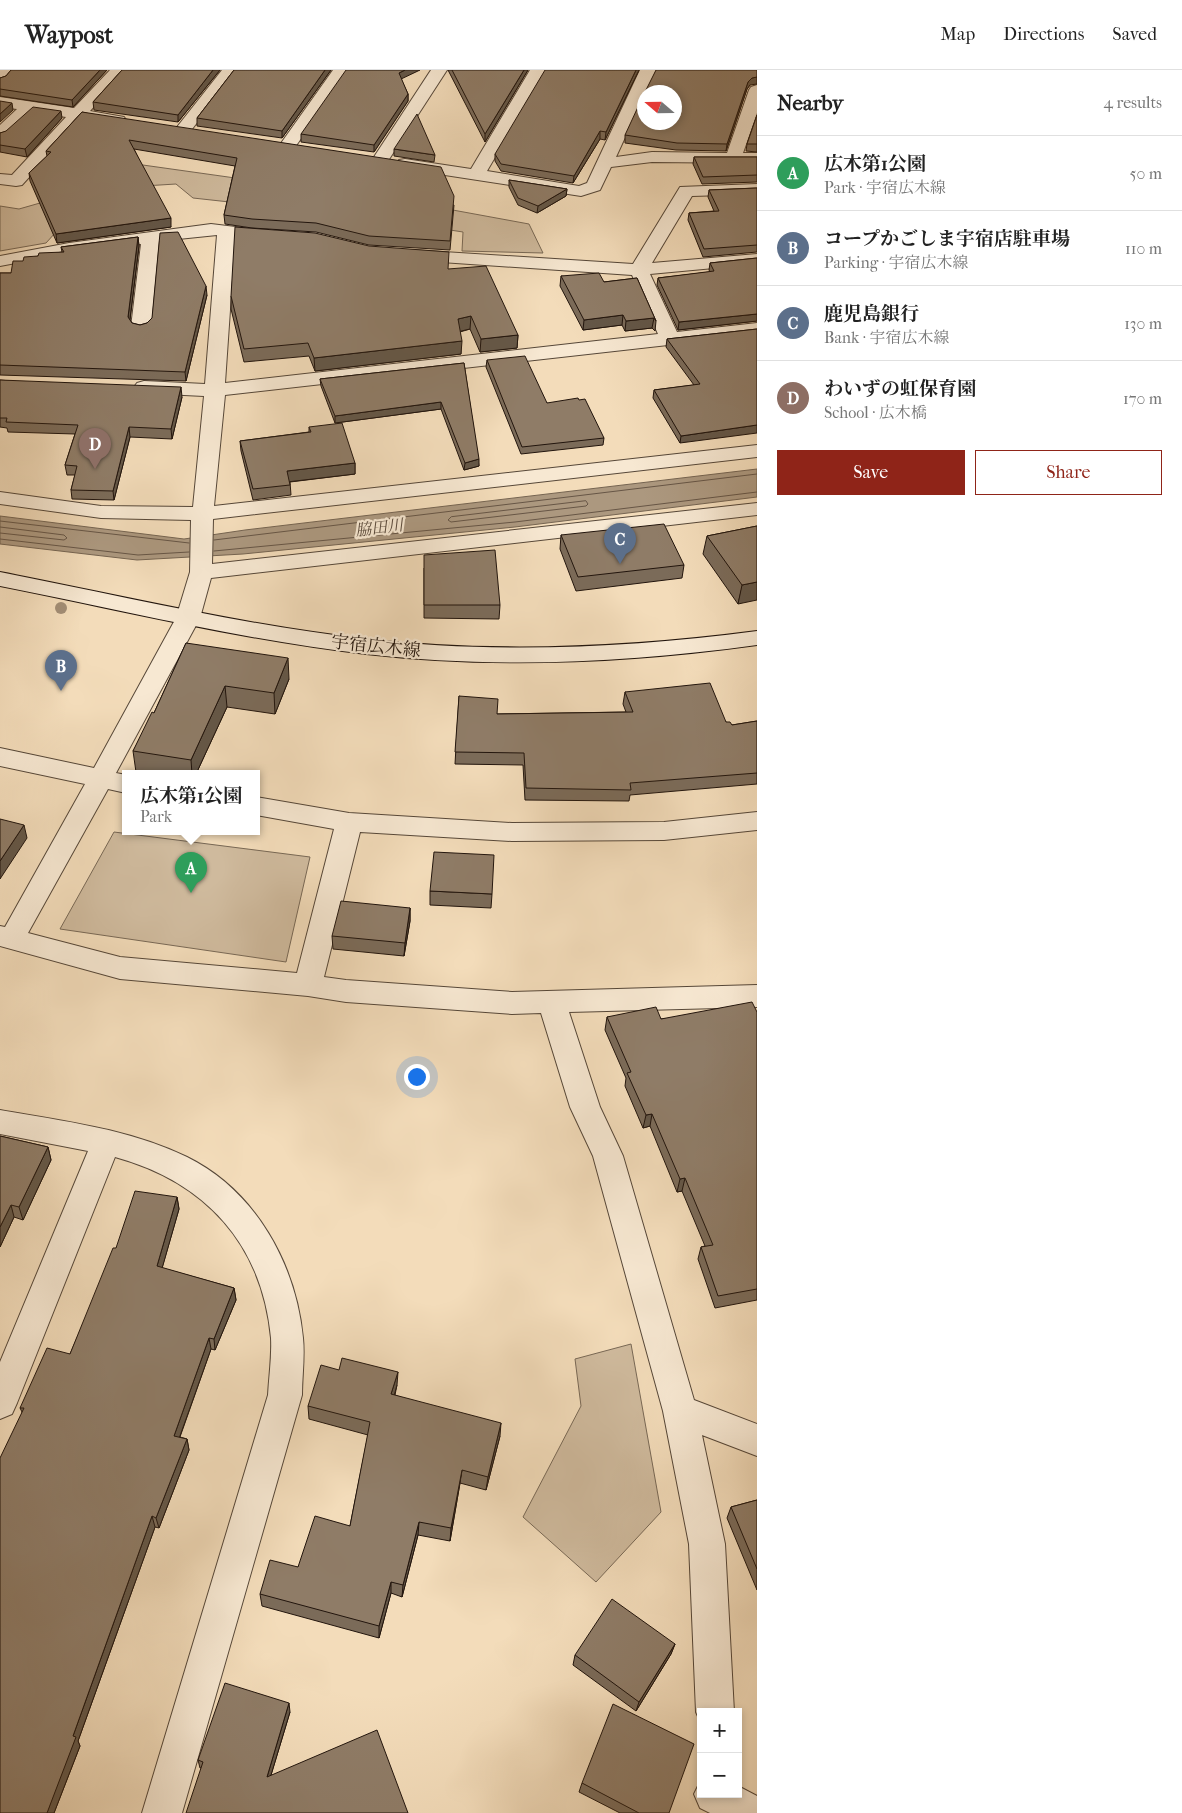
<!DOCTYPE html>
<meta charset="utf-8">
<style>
:root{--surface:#fff;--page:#f2f2f2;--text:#222;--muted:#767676;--line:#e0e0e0;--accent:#8f2418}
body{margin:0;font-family:"IM FELL French Canon","Noto Serif JP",serif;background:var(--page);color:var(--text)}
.controls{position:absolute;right:15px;bottom:15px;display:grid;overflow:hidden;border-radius:0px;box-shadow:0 2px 8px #0003}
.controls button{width:45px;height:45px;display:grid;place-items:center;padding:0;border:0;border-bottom:1px solid var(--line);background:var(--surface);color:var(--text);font:25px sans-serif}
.compass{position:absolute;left:637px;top:15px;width:45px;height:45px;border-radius:50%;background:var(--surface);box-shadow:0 2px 8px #0003;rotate:290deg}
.you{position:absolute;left:416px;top:1006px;width:18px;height:18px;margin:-12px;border:4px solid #fff;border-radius:50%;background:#1a73e8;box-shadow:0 0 0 8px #1a73e833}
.badge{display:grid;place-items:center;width:32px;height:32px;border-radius:50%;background:var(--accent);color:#fff;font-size:16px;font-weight:700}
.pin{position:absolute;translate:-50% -41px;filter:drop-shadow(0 1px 2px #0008)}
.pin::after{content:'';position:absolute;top:26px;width:18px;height:15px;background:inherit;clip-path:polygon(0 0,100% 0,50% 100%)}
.popup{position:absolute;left:122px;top:700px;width:138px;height:65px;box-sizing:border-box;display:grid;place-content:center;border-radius:0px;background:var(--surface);filter:drop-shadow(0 1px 4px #0005);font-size:16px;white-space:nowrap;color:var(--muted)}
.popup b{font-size:19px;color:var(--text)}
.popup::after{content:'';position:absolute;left:50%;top:100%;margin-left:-10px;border:10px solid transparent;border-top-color:var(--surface)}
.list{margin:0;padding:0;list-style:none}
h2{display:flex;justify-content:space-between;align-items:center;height:65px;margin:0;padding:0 20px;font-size:21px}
h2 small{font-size:16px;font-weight:400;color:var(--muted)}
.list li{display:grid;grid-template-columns:32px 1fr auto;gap:15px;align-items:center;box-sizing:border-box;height:75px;padding:0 20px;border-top:1px solid var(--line)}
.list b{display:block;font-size:19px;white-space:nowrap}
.list p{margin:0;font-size:16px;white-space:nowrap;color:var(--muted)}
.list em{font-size:16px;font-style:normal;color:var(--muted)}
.actions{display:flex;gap:10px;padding:15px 20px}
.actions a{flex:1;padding:11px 0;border:1px solid var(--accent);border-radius:0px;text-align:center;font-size:18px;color:var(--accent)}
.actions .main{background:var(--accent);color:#fff}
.map{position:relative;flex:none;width:757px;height:1743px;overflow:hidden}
header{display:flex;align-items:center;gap:30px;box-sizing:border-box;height:70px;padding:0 25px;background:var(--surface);border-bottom:1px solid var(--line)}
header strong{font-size:24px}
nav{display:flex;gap:28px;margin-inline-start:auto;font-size:18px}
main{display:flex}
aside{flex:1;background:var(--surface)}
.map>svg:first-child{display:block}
.green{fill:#cfba9d;stroke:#786855}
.water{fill:#ac987f;stroke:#756451}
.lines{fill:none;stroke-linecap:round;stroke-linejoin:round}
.shore{stroke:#675646;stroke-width:1}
.street-casing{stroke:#564738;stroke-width:2}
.secondary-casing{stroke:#22150d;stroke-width:2}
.street{fill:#f7e8d2;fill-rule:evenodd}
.secondary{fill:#f7e8d2;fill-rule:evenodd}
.tree{fill:#a28e76}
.wall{fill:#7b6b59;stroke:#22150d}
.shaded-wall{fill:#645748;stroke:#22150d}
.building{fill:#8f7c67;stroke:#22150d}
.labels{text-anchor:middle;stroke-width:4.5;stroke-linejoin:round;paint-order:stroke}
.far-water-label{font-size:16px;font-style:italic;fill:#59493b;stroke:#f7e8d2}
.street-label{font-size:18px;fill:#22150d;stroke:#f7e8d2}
</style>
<header>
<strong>Waypost</strong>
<nav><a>Map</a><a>Directions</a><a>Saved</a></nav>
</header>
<main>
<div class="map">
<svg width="757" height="1743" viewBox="0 0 757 1743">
<rect width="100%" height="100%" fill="#f3dcba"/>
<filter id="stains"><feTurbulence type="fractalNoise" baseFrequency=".004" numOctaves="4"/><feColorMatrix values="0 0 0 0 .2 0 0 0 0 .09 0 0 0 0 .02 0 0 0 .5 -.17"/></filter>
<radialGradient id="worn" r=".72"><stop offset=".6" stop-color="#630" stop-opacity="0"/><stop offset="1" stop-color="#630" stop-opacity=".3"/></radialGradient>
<!-- green -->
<g class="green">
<path d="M86,87L420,134L529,154L543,183L462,181L463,162L366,147L193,128L176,114L95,119L46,173L0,181V136L19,139L40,133Z"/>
<path d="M114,762L310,787L286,892L60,859Z"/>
<path d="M631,1274L661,1442L596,1512L523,1447L581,1336L575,1289Z"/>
</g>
<!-- water -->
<path class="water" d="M757,399V427L515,457L243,484L137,490L0,474V446L184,469L245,460Z"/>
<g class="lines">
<!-- shore -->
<g class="shore">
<path d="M586,431L588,434L586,436L451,452L448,450L451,447Z"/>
<path d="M0,451L189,473"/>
<path d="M0,457L64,465L67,468L64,470L0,463"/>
<path d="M0,469L138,485L189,482"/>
<path d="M214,470L757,404"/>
<path d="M214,481L515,452L757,422"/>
</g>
<defs>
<g id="street">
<path d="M0,0H16L6,12L0,14Z"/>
<path d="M110,0H127L90,41L124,47L126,50L124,53L118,55L82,49L22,115L16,116L0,114V104L12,105L66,47L33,42L6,67L0,69V55L17,39L0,37V27L74,38Z"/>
<path d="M222,0H238L189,63H177L175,60L177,57Z"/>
<path d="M333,0H349L293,80H281L279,76Z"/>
<path d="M431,0H447L386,94H374L372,90Z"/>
<path d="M530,0H546L487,101L579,116L587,113L640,0H656L616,87L652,82L727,83L749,20L751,17L757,15V43L743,83H757V93L652,92L611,97L600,120L581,126L399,98L397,94L399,90L405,89L471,99Z"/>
<path d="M757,114V124L692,126L652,193L757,184V194L650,204L677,262L757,253V265L225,325L214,436L757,375V387L213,449L212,494L757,433V445L211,508L200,548L116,703L126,705V723L108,719L28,863L120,887L297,903L334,759L256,745V727L349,743L512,753L664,752L757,742V760L664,770L512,771L360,762L324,907L346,910L512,922L757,915V937L569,942L600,1037L623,1086L694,1330L757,1354V1386L702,1365L725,1474L734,1642H701V1653L696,1642L689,1474L663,1341L593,1086L570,1037L541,943L512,944L346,932L308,926L120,909L0,876V856L5,857L85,714L0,696V678L94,698L176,548L190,502L191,450L101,448L0,434V422L101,436L193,437L204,326L144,323L137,321L134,317L137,313L144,311L205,314L217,165L159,171L151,257L148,261L141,263L134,261L131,257L141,174L69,183L0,196V186L69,173L211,154L276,162L279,166L276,170L270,171L235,167L225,313L658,264L632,205L412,190L406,189L403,185L406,181L412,180L633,194L680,117Z"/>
<path d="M0,1040C63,1051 130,1059 187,1087C256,1121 296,1195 303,1268C305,1287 302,1306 302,1325L182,1743H142L268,1325C269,1306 272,1287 271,1268C262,1174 206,1112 115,1087L17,1333L12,1344L0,1349V1292L88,1081L0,1064Z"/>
<path d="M701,1710V1724H738V1716L757,1726V1743H710L700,1738L694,1724Z"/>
</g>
<path id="secondary" d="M0,502C122,526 243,555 366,569C497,584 627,578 757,561V575C627,593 497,599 366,584C243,570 122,540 0,516Z"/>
</defs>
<!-- street casing -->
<use href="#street" class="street-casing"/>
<!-- secondary casing -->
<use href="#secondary" class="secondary-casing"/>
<!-- street -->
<use href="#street" class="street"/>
<!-- secondary -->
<use href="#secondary" class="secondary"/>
</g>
<!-- trees -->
<circle class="tree" cx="61" cy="538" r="6"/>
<!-- wall -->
<g class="wall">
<path d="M11,0H107L73,37L0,26V8L6,6Z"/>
<path d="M122,0H220L178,52L94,40L93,32Z"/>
<path d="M234,0H331L282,68L197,56V48Z"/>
<path d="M448,0H528L485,72Z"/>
<path d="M639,0L605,70L600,69L573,113L501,101L495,91V84Z"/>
<path d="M401,9L408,24V31L374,82L301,72V64Z"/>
<path d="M750,15L747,19L726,81L676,80L625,73V65Z"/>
<path d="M82,42L454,135L450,180L369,175L316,162L252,158L225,154L224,145L235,96L134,79L171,157L57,173L30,111L29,103L47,86L46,81Z"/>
<path d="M757,45V82L746,81L747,74Z"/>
<path d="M62,48L27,87L0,82V63Z"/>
<path d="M394,79L435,85L434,92L394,86Z"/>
<path d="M694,87H757V112L702,114L693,94Z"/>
<path d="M509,110L567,119L566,126L537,143L518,135L509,117Z"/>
<path d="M757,118V182L703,187L688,150L689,143L714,141L708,127L709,120Z"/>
<path d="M138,167L139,176L130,250L132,253L140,255L147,253L207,225L186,311L0,305V203H11L23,191L38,186L62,182L61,177Z"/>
<path d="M757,188V251L678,260L657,215L658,208L710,202L709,200L710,193Z"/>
<path d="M448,199L518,265L517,278L480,282L470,259L460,262L461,284L315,301L309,286L244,292L231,239V226Z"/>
<path d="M561,206L604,212L637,208L656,251L655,261L652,258L625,261L622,255L583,260L560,216Z"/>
<path d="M757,259L680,373L653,328L654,320L694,315L666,277L667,269Z"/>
<path d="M487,290L547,333L604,368L603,375L521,384L486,297Z"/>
<path d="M464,293L479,396L464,400L441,339L335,353L321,316L320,309Z"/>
<path d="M0,310L182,327L172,369L130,367L114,430L72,429L71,420L75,405H67L65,395L75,364L8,362L7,358L0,357Z"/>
<path d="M309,357L355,393V404L290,412L291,425L253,430L241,381L240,371L309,362Z"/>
<path d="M757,456L738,534L703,484L707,466Z"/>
<path d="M561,465L684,495L682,508L576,521L560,479Z"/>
<path d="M424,498L500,535L499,549L424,548Z"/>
<path d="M186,573L289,609L275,644L227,637L196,704H150L136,702L133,681L154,643Z"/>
<path d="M625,622L726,652L732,655L757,651V714L630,725L629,731L525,730L523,695L455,694L459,626L497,644L626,642L623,634Z"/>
<path d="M430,821L492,824L491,838L430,835Z"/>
<path d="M410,838V851L404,886L333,879L332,866Z"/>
<path d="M757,942V1230L715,1238L698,1189L701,1177L705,1176L682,1121L677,1122L650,1056L643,1058L625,1016L626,1008L605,960L607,947L661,949Z"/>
<path d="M0,1066L48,1077L51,1090L23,1150L14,1147L0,1177Z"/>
<path d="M177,1127L179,1139L162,1198L234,1218L236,1230L215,1280L211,1279L180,1367L187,1369L189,1380L159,1458L155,1457L78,1671L80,1676L54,1743H0L22,1342L20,1338L70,1284L116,1178Z"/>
<path d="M397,1315L395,1325L500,1366L486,1420L460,1413L450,1471L418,1465L402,1527L391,1523L379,1568L262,1536L260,1524L298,1497L350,1456L368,1365L309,1349L308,1336Z"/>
<path d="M757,1430V1520L727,1448L731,1437Z"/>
<path d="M675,1574L671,1584L636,1641L573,1595L575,1585Z"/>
<path d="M290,1642L271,1705L200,1698L198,1690Z"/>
<path d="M582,1713L669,1743H620L579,1722Z"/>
</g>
<!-- shaded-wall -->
<g class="shaded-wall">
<path d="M100,0H107L73,37L72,30Z"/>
<path d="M213,0H220L178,52V45Z"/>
<path d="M325,0H331L282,68V61Z"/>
<path d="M405,0H420L399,10V3Z"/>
<path d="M524,0H528L485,72V64Z"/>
<path d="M636,0H639L605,70L606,62Z"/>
<path d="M757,7V14L750,15L747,19L726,81L727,74L748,12L752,8Z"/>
<path d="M408,24V31L374,82V75Z"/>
<path d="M12,33L13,40L0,52V44Z"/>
<path d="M61,41L62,48L27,87L25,79Z"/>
<path d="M600,61V69L573,113L574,106Z"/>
<path d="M567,119L566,126L537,143L538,136Z"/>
<path d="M171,148V157L57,173L56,164Z"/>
<path d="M138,167L139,176L129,257L128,247Z"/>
<path d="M206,216L207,225L186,311L185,302Z"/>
<path d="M757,244V251L678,260L679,252Z"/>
<path d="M623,245L622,255L583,260L584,250Z"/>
<path d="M471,246L470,259L457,262L458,249Z"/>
<path d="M654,248L652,258L625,261L626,251Z"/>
<path d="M518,265L517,278L480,282L481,269Z"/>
<path d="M462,271L461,284L315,301L314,288Z"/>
<path d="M181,317L182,327L172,369L171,359Z"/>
<path d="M441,332V339L335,353V346Z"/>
<path d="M757,355V363L680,373L681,366Z"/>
<path d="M129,357L130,367L114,430L113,421Z"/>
<path d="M479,389V396L464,400L465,393Z"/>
<path d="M355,393V404L287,412V401Z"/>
<path d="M757,512V530L738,534L742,515Z"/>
<path d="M288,588L289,609L275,644L274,623Z"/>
<path d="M225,616L227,637L196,704H192L191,690Z"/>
<path d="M24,755L27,768L0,809V791Z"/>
<path d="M410,838V851L404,886L405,873Z"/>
<path d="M652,1044L650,1056L643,1058L646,1045Z"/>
<path d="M48,1077L51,1090L23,1150L19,1137Z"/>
<path d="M685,1108L682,1121L677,1122L680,1109Z"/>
<path d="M177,1127L179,1139L159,1209L157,1196Z"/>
<path d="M11,1135L14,1147L0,1177V1157Z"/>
<path d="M234,1218L236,1230L215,1280L214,1269Z"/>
<path d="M209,1268L211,1279L176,1377L174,1366Z"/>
<path d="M398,1302L397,1315L391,1337V1324Z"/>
<path d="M501,1353L500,1366L486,1420L488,1407Z"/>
<path d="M187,1369L189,1380L159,1458L156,1448Z"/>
<path d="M462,1400L460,1413L450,1471L451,1458Z"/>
<path d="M152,1446L155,1457L78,1671L80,1676L54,1743H47L73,1666Z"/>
<path d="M419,1452L418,1465L402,1527L403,1515Z"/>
<path d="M391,1512V1523L379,1568V1556Z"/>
<path d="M675,1574L671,1584L636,1641L639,1632Z"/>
<path d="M289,1633L290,1642L268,1715L267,1707Z"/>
</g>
<!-- building -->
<g class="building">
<path d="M11,0H100L72,30L0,19V8L6,6Z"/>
<path d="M122,0H213L178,45L93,32Z"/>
<path d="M234,0H325L282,61L197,48Z"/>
<path d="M346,0H405L399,3L408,24L374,75L301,64Z"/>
<path d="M452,0H524L485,64Z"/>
<path d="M545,0H636L606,62L600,61L574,106L501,94L495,84Z"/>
<path d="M656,0H757V7L752,8L748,12L727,74L677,73L625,65L644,24V52H674V22H645Z"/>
<path d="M0,31L12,33L0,44Z"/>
<path d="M33,37L61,41L25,79L0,75V63L6,61Z"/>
<path d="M82,42L441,97L454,126L450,171L369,166L316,153L252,149L224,145L237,88L129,70L171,148L56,164L29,103L51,82L46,81Z"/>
<path d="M417,44L435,85L394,79Z"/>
<path d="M757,45V74H747Z"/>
<path d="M694,87H757V105L703,107Z"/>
<path d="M509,110L567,119L538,136L518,128Z"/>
<path d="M757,118V175L704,179L689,143L719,141L709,120Z"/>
<path d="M235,157L315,163L369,176L449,182L448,199L486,196L518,265L481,269L471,246L458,249L462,271L314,288L308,273L244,279L231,226Z"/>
<path d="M178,162L206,216L185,302L0,295V203H11L13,191H23L24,187L38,186L39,183L64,182L61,177L138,167L128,247L132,253L140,255L147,253L152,248L160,163Z"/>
<path d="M757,188V244L679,252L658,208L714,201L710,193Z"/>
<path d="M599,203L604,212L637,208L656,251L654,248L626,251L623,245L584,250L561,206Z"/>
<path d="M757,259V355L681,366L654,320L700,314L667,269Z"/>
<path d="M525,286L547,333L578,328L579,330L585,329L604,368L522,377L487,290Z"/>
<path d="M464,293L479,389L465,393L441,332L335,346L320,309Z"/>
<path d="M0,310L181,317L171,359L129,357L113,421L71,420L77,396L65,395L78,355L6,352L7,348H0Z"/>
<path d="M342,353L355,393L287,401L290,415L253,419L240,371L311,362L309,357Z"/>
<path d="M664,454L684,495L578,507L561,465Z"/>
<path d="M757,456V512L742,515L707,466Z"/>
<path d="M495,480L500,535H424V485Z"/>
<path d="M186,573L288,588L274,623L225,616L191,690L133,681L152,642L154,643Z"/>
<path d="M710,613L726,652H730L732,655L757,651V703L630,713L631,720L526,718L524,683L455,682L459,626L498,629L497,644L633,642L625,622Z"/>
<path d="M0,749L24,755L0,791Z"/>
<path d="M434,782L494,785L492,824L430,821Z"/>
<path d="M341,831L410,838L405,873L332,866Z"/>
<path d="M752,932L757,942V1219L718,1226L701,1177L713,1175L685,1108L680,1109L652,1044L646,1045L627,1003L631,1002L607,947L656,937L661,949Z"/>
<path d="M0,1066L48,1077L19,1137L11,1135L0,1157Z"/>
<path d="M135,1121L177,1127L157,1196L234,1218L214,1269L209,1268L174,1366L187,1369L156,1448L152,1446L73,1666L76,1667L47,1743H0V1388L24,1338H20L47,1278L70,1284L113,1178H116Z"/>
<path d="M342,1288L398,1302L391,1324L501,1353L488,1407L462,1400L451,1458L419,1452L403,1515L391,1512L379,1556L260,1524L270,1490L298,1497L315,1446L350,1456L370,1352L308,1336L321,1295L339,1300Z"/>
<path d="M757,1430V1499L731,1437Z"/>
<path d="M612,1529L675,1574L639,1632L575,1585Z"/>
<path d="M225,1613L289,1633L267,1707L377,1660L408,1743H186L203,1692L198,1690Z"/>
<path d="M613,1634L694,1674L669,1743H639L582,1713Z"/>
</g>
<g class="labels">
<!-- far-water labels -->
<g class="far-water-label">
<text transform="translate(379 457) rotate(-7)" y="6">脇田川</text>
</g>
<!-- street labels -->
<g class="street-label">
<text transform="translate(376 576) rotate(6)" y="6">宇宿広木線</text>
</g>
</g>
<rect width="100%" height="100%" filter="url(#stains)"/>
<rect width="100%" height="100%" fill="url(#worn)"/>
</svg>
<div class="controls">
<button>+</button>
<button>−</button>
</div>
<svg class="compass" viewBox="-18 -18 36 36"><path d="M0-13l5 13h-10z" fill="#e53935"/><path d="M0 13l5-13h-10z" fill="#767676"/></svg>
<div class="you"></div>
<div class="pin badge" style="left:191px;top:823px;background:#2e9e5b">A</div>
<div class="popup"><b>広木第1公園</b>Park</div>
<div class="pin badge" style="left:61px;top:621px;background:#5c6f8a">B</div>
<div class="pin badge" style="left:620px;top:494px;background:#5c6f8a">C</div>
<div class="pin badge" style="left:95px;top:399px;background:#8d6e63">D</div>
</div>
<aside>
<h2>Nearby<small>4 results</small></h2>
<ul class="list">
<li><span class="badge" style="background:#2e9e5b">A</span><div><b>広木第1公園</b><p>Park · 宇宿広木線</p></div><em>50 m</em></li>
<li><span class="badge" style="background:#5c6f8a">B</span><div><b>コープかごしま宇宿店駐車場</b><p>Parking · 宇宿広木線</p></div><em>110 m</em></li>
<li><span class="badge" style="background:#5c6f8a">C</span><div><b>鹿児島銀行</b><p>Bank · 宇宿広木線</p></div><em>130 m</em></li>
<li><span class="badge" style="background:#8d6e63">D</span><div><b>わいずの虹保育園</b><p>School · 広木橋</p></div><em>170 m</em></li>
</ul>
<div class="actions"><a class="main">Save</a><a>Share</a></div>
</aside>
</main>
